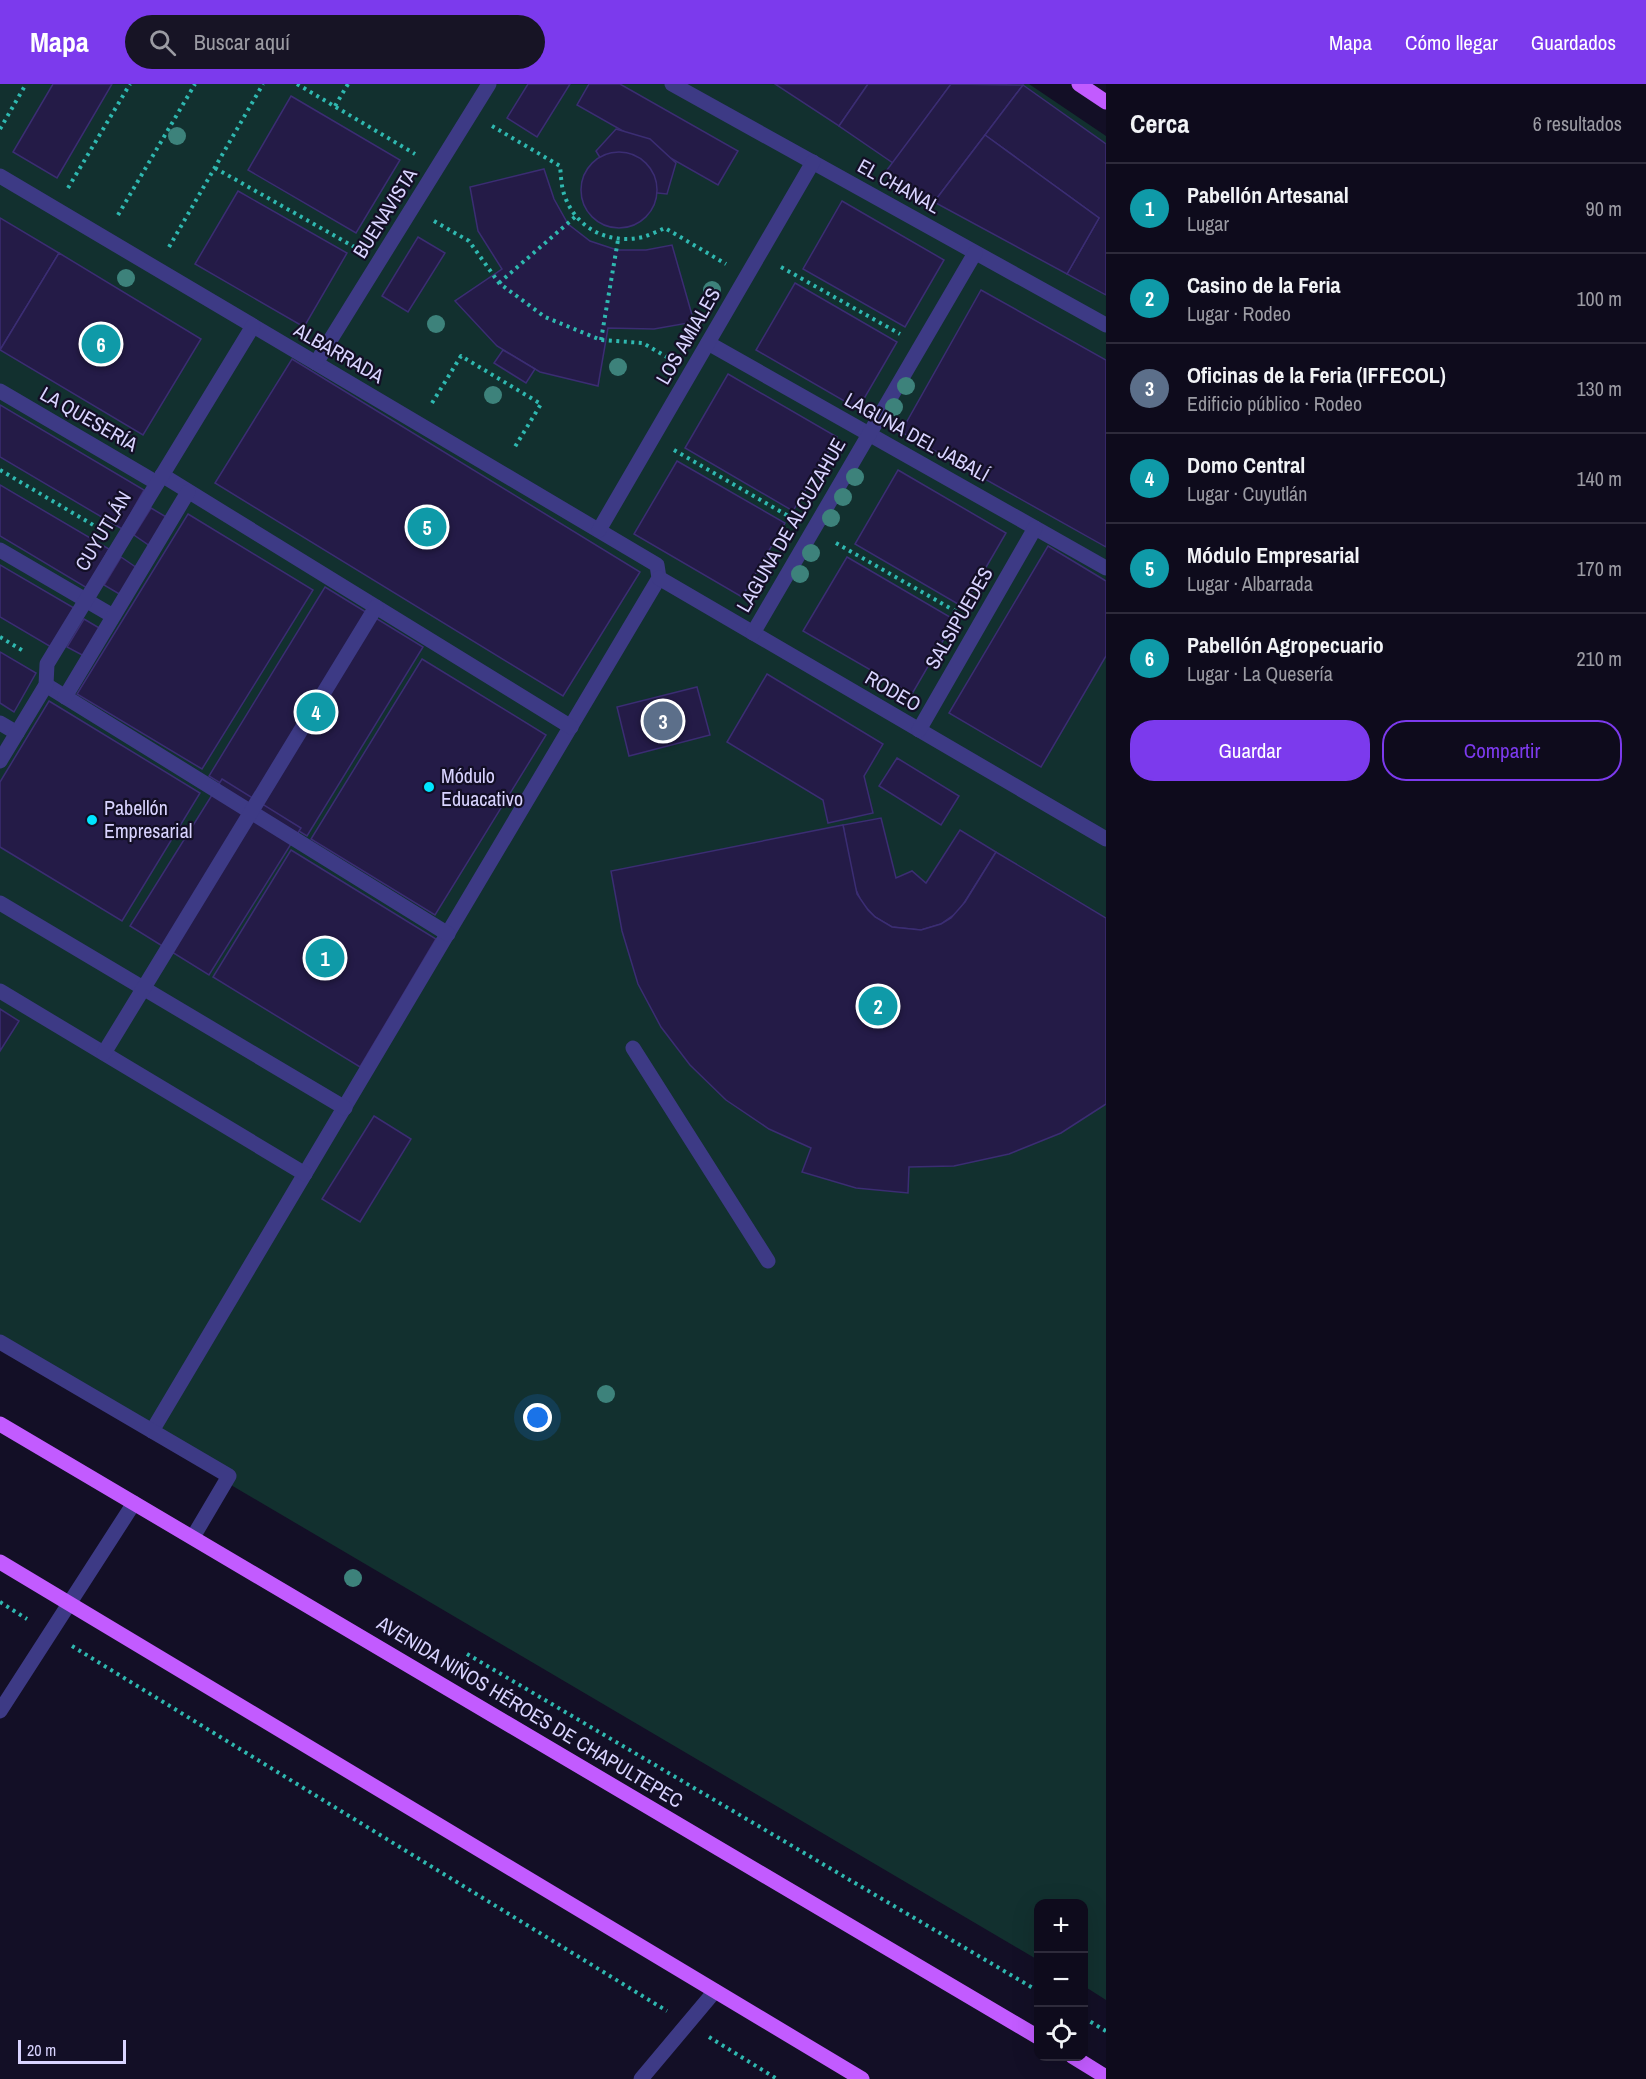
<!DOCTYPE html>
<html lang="es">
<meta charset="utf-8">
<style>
:root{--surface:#0e0b1c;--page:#171425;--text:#f1f3f6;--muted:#9b9ba3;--line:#2e2b3b;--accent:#7c3aed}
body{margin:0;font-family:"Archivo Narrow",sans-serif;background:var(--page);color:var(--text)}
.controls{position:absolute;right:18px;bottom:18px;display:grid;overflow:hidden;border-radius:12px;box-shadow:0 6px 24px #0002}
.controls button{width:54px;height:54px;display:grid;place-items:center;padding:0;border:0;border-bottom:2px solid var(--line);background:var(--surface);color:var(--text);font:30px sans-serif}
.scale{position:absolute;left:18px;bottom:15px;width:108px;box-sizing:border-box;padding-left:6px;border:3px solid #d9d4ff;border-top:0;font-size:16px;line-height:21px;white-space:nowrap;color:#d9d4ff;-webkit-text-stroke:4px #130f26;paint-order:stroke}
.you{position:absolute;left:538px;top:1334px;width:21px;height:21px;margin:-15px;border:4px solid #fff;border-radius:50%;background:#1a73e8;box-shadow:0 0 0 9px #1a73e833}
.badge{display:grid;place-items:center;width:39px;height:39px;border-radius:50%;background:var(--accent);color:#fff;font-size:20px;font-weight:700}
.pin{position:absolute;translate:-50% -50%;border:3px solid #fff;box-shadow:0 2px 6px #0006}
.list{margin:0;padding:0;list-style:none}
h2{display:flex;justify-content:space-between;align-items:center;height:78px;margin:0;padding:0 24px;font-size:26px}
h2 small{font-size:20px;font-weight:400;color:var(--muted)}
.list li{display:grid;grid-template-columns:39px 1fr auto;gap:18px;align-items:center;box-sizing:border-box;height:90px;padding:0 24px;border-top:2px solid var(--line)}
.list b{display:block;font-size:22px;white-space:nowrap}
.list p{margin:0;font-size:20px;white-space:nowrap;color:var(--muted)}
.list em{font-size:20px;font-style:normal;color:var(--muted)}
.actions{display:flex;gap:12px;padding:18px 24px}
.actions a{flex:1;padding:14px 0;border:2px solid var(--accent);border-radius:24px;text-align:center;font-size:21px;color:var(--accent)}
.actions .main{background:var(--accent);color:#fff}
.icon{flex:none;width:33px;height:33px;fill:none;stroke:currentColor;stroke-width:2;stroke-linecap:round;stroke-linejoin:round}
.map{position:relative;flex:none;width:1106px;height:1995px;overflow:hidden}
header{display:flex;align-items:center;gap:36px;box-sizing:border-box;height:84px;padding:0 30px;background:var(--accent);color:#fff}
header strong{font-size:28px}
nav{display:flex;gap:33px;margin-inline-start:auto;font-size:21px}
.search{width:420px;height:54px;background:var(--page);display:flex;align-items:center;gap:15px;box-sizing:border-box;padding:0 21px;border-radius:33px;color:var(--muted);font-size:22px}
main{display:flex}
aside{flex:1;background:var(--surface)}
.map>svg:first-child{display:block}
.green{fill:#12302f}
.building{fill:#241b47;stroke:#3b2d73;stroke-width:1.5}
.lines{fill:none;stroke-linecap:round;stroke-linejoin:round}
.path{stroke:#2fb8b0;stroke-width:4;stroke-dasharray:3 4.5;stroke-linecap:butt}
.minor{stroke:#3d3a85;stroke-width:15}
.major{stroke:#c25bff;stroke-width:15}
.tree{fill:#3d827b}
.poi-dot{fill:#00e5ff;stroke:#130f26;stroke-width:2}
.labels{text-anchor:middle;stroke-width:4.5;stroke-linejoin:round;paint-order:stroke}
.street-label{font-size:20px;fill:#d9d4ff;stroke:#130f26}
.poi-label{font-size:20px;fill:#d9d4ff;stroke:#130f26;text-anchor:start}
</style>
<header>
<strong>Mapa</strong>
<div class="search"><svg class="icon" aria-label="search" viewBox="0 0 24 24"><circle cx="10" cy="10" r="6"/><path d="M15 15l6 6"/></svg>Buscar aquí</div>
<nav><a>Mapa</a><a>Cómo llegar</a><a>Guardados</a></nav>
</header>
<main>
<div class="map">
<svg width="1106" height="1995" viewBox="0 0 1106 1995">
<rect width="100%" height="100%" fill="#130f26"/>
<!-- green -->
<path class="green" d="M0,0H1029L1106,52V1916L1084,1902V1820H1038V1876L0,1265Z"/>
<!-- building -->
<g class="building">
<path d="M53,0H112L57,94L13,68Z"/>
<path d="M528,0H570L537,53L507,34Z"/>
<path d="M589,0H620L738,67L718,101L577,21Z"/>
<path d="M775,0H868L839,42Z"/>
<path d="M868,0H951L893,79L839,42Z"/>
<path d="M951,0L1023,1L934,118L884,90Z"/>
<path d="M1023,1L1106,60V211L1067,190L1099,134L985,51Z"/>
<path d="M291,12L400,76L356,149L248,86Z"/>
<path d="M616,45L650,55L676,79L667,110L619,105L596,67Z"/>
<path d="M985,51L1099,134L1067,190L934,118Z"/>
<circle cx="619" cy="106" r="38"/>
<path d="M544,85L554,115L568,140L590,157L617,166H646L672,161L694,238L654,245L608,244L598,302L540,288L497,262L455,217L502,185L478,147L470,103Z"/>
<path d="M238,107L347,169L304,243L195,180Z"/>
<path d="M842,117L944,176L905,243L803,185Z"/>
<path d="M0,134L59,169L0,266Z"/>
<path d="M418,153L445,169L408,228L382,212Z"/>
<path d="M59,169L201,255L143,351L0,266Z"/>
<path d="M795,199L897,258L858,325L756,266Z"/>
<path d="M981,206L1106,276V463L901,348Z"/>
<path d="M503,266L535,285L526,299L494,279Z"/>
<path d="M292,275L640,488L563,612L215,399Z"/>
<path d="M728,290L837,353L793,427L685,364Z"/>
<path d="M0,321L144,406L122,445L0,373Z"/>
<path d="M677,377L785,439L742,513L634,450Z"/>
<path d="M898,386L1006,449L963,523L855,460Z"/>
<path d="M0,401L109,465L87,504L0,452Z"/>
<path d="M151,424L168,434L150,462L134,451Z"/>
<path d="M188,430L313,506L202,685L77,610Z"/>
<path d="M1048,462L1106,497V572L1041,683L949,629Z"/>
<path d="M121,473L137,484L121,511L104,501Z"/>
<path d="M847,473L955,536L912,610L803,547Z"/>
<path d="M0,481L74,524L51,563L0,533Z"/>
<path d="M325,503L423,563L307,752L209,692Z"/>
<path d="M84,535L101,545L84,572L67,563Z"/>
<path d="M0,568L36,589L14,628L0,619Z"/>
<path d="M422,575L546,651L435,831L311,755Z"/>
<path d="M767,590L883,660L864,692L873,729L828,739L823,716L727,658Z"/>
<path d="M697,603L710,651L629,672L617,623Z"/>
<path d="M49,617L200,709L122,837L0,763V698Z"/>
<path d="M897,674L959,712L941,741L879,702Z"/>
<path d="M222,695L301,744L209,891L130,842Z"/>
<path d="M881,734L896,794L912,787L926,799L960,746L996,768L959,827L941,840L921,846L892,843L875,833L862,819L853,799L843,741Z"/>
<path d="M843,741L857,810L868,826L875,833L892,843L921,846L941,840L951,834L965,818L996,768L1106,834V1020L1061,1049L1009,1070L954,1082L909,1083L908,1109L856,1104L802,1088L811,1064L769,1045L726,1016L690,981L661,943L638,900L622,847L611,787Z"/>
<path d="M291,766L436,855L360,983L213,893Z"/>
<path d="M0,925L19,937L0,967Z"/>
<path d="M374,1032L411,1055L360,1138L322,1115Z"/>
</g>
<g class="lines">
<!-- path -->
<g class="path">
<path d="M297,0L415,70"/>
<path d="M335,22L348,0"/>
<path d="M492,42L560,82C561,91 561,101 564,110C575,144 608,161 643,153C650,151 658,147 665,144L726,180"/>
<path d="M0,45L26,0"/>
<path d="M215,84L358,165"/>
<path d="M68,104L130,0"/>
<path d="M118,131L195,0"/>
<path d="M434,137L469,157L499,199L545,233L601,256L643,259L670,275"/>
<path d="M169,163L263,0"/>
<path d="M781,183L900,250"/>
<path d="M499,199L575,133"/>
<path d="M601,256L618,156"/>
<path d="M432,319L461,272L541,320L513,366"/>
<path d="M674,366L790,433"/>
<path d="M0,386L100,445"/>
<path d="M836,459L957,528"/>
<path d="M0,553L25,568"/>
<path d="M0,1518L27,1535"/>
<path d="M72,1562L667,1927"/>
<path d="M467,1570L1038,1907"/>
<path d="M1084,1934L1106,1947"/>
<path d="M709,1953L777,1995"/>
</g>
<!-- minor -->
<g class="minor">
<path d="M672,0L1106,241"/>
<path d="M0,92L657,481L659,494L152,1347"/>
<path d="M708,259L1106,484"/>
<path d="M316,279L489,0"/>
<path d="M0,307L157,399"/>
<path d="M162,391L571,643"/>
<path d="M599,446L813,78"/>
<path d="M0,466L113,532"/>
<path d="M659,494L1106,755"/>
<path d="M753,549L975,169"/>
<path d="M46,601L448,850"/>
<path d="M65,613L188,408"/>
<path d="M0,639L17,649"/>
<path d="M919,646L1035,444"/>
<path d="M0,677L46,601L47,580L253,242"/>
<path d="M0,819L345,1024"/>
<path d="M0,907L305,1090"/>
<path d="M633,964L768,1177"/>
<path d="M104,969L376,523"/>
<path d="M0,1258L229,1392L193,1453"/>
<path d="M0,1627L134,1419"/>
<path d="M641,1995L715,1907"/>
</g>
<!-- major -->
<g class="major">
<path d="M1079,0L1106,18"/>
<path d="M0,1340L1038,1953"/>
<path d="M0,1478L862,1995"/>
<path d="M1072,1972L1106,1993"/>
</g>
</g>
<!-- trees -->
<g class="tree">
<circle cx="177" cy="52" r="9"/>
<circle cx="126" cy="194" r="9"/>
<circle cx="712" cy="206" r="9"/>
<circle cx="436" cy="240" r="9"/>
<circle cx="618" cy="283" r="9"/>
<circle cx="906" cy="302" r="9"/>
<circle cx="493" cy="311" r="9"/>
<circle cx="894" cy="323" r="9"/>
<circle cx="855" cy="393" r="9"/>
<circle cx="843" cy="413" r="9"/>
<circle cx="831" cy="434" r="9"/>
<circle cx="811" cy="469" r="9"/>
<circle cx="800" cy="490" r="9"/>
<circle cx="606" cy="1310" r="9"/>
<circle cx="353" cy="1494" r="9"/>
</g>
<!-- markers -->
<g class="poi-dot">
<circle cx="429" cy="703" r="6"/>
<circle cx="92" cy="736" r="6"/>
</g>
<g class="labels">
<!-- street labels -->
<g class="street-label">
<text transform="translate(899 102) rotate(29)" y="7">EL CHANAL</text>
<text transform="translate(385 129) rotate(-58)" y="7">BUENAVISTA</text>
<text transform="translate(688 252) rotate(-60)" y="7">LOS AMIALES</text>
<text transform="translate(339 269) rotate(30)" y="7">ALBARRADA</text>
<text transform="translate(89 335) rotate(30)" y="7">LA QUESERÍA</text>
<text transform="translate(917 353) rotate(29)" y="7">LAGUNA DEL JABALÍ</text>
<text transform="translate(791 441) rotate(-60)" y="7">LAGUNA DE ALCUZAHUE</text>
<text transform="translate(103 447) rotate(-59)" y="7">CUYUTLÁN</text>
<text transform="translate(959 534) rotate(-60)" y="7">SALSIPUEDES</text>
<text transform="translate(893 607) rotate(30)" y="7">RODEO</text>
<text transform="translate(530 1628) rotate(31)" y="7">AVENIDA NIÑOS HÉROES DE CHAPULTEPEC</text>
</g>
<!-- poi labels -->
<g class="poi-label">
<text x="441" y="699">Módulo<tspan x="441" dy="23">Eduacativo</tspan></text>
<text x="104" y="731">Pabellón<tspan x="104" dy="23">Empresarial</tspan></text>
</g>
</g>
</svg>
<div class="controls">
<button>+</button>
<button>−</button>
<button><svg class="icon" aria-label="locate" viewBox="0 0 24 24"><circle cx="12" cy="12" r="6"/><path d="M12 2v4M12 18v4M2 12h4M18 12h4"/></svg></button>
</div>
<div class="scale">20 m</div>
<div class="you"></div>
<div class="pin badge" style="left:325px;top:874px;background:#0f9aa8">1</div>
<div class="pin badge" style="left:878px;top:922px;background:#0f9aa8">2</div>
<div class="pin badge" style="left:663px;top:637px;background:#5c6f8a">3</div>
<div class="pin badge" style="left:316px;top:628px;background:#0f9aa8">4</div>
<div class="pin badge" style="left:427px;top:443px;background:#0f9aa8">5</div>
<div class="pin badge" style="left:101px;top:260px;background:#0f9aa8">6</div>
</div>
<aside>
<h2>Cerca<small>6 resultados</small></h2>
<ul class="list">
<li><span class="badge" style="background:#0f9aa8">1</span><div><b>Pabellón Artesanal</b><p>Lugar</p></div><em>90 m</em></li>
<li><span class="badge" style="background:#0f9aa8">2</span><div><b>Casino de la Feria</b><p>Lugar · Rodeo</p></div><em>100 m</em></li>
<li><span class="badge" style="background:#5c6f8a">3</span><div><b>Oficinas de la Feria (IFFECOL)</b><p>Edificio público · Rodeo</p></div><em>130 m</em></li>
<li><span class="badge" style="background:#0f9aa8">4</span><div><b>Domo Central</b><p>Lugar · Cuyutlán</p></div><em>140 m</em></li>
<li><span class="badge" style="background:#0f9aa8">5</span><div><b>Módulo Empresarial</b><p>Lugar · Albarrada</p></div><em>170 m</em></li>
<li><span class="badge" style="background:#0f9aa8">6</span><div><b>Pabellón Agropecuario</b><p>Lugar · La Quesería</p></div><em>210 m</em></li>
</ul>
<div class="actions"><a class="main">Guardar</a><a>Compartir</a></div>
</aside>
</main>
